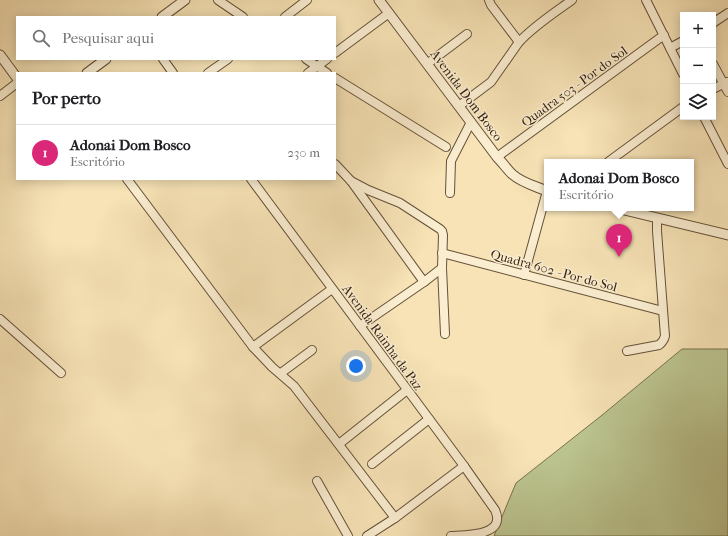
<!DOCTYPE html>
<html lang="pt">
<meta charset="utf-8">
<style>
:root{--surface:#fff;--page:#f6f6f6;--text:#202124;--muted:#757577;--line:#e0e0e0;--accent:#db2777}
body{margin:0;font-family:"IM FELL French Canon",serif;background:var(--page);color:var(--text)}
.controls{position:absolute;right:12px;top:12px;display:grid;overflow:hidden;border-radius:0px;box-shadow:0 2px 10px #0003}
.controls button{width:36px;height:36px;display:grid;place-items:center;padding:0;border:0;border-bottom:1px solid var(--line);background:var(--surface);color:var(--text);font:20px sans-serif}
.you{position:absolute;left:356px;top:366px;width:14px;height:14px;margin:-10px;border:3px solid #fff;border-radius:50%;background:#1a73e8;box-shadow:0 0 0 6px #1a73e833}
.badge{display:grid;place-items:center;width:26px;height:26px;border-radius:50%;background:var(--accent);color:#fff;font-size:13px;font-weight:700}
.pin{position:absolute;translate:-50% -33px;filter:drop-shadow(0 1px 2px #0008)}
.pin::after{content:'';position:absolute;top:21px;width:14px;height:12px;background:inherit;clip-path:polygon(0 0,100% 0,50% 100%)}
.popup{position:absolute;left:544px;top:159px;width:150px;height:52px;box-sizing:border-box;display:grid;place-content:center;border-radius:0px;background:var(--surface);filter:drop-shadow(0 1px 3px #0005);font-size:13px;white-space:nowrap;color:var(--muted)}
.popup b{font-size:15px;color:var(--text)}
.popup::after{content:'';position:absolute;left:50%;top:100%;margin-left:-8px;border:8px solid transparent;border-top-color:var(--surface)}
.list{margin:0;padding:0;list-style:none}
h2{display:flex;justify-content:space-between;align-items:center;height:52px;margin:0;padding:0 16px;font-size:17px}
h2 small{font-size:13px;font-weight:400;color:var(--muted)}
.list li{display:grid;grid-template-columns:26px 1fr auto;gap:12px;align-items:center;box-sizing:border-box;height:56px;padding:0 16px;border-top:1px solid var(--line)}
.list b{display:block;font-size:15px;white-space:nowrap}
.list p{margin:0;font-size:13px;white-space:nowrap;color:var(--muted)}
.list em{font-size:13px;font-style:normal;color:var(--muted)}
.icon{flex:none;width:22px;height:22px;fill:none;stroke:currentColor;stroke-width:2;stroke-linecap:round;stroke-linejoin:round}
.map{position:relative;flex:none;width:728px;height:536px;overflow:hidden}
.search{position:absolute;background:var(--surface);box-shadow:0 2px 10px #0003;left:16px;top:16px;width:320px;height:44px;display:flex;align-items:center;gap:10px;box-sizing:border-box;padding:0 14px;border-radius:0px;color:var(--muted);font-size:15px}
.panel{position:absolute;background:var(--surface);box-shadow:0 2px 10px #0003;left:16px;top:72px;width:320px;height:108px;border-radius:0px}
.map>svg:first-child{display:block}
.green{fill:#bbc48f;stroke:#78724e}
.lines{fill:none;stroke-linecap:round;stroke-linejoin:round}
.minor-casing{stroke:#655138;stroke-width:10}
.tertiary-casing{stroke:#655138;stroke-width:11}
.minor{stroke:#faedd0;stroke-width:8}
.tertiary{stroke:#faedd0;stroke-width:9}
.labels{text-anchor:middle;stroke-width:3;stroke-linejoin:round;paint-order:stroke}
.street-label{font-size:13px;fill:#34200e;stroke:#faedd0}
</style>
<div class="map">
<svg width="728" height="536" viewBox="0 0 728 536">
<rect width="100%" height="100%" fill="#f7e3b6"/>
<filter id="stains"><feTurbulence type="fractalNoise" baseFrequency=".005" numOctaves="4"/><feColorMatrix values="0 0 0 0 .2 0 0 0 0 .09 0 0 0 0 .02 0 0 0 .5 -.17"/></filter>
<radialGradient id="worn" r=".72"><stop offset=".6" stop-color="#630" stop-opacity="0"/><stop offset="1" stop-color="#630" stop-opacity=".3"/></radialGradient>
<!-- green -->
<path class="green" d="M682,349H728V536H494L516,483L601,416Z"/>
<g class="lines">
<defs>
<g id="minor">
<path d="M218,0L243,17"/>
<path d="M489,0L491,5L519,42"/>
<path d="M646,0L683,74"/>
<path d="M285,17L307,0"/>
<path d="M713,23L728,13"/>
<path d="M670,48L683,41"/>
<path d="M335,53L389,13"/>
<path d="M163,59L173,73"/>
<path d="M306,59L327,73"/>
<path d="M427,64L467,34"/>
<path d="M713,64L728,92"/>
<path d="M208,73L228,59"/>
<path d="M308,73L327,59"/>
<path d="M335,78L446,147"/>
<path d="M713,89L727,82"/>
<path d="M0,96L17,83"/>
<path d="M459,106L491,82L519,42C535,25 554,13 572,0"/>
<path d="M704,117L728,164"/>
<path d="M497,157L664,35"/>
<path d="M608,162L683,107"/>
<path d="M335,164L351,181L424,282L442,268"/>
<path d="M127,179L253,347L272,367L294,386L395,518"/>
<path d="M251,179L464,466L495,510C507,536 466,535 451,536"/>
<path d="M351,181L368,190L400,203L440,229L442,231L443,235L442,268L445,334"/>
<path d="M450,193L451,161L471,122"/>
<path d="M442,253L659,310"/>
<path d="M524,275L547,191"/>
<path d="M0,319L61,373"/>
<path d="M360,326L424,282"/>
<path d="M253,347L332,289"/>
<path d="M627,351L659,345C663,342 664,340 665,336L657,231V218"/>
<path d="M281,373L312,350"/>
<path d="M339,444L407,390"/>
<path d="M372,464L429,419"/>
<path d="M317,481L348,536"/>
<path d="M367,536L395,518L464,466"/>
</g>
<g id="tertiary">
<path d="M379,0L497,157C502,162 507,169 512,174C522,183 535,186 547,191"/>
<path d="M162,17L185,0"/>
<path d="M0,55L17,78"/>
<path d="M87,73L106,59"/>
<path d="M616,208L728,235"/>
</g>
</defs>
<!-- minor casing -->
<use href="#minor" class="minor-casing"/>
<!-- tertiary casing -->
<use href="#tertiary" class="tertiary-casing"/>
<!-- minor -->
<use href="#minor" class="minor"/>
<!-- tertiary -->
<use href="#tertiary" class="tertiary"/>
</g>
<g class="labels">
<!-- street labels -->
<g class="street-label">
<text transform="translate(574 86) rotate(-36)" y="5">Quadra 503 - Por do Sol</text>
<text transform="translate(467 95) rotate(53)" y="5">Avenida Dom Bosco</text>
<text transform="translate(554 270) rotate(15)" y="5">Quadra 602 - Por do Sol</text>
<text transform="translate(383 337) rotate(54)" y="5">Avenida Rainha da Paz</text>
</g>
</g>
<rect width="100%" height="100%" filter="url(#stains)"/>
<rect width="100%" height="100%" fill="url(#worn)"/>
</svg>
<div class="controls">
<button>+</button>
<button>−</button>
<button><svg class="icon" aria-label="layers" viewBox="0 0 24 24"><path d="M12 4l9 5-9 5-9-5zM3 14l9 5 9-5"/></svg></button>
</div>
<div class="you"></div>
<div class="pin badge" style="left:619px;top:257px">1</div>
<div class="popup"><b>Adonai Dom Bosco</b>Escritório</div>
<div class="search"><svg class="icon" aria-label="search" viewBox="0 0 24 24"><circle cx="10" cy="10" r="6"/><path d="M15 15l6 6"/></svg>Pesquisar aqui</div>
<section class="panel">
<h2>Por perto<small></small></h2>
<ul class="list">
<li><span class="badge">1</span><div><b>Adonai Dom Bosco</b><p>Escritório</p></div><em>230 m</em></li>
</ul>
</section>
</div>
